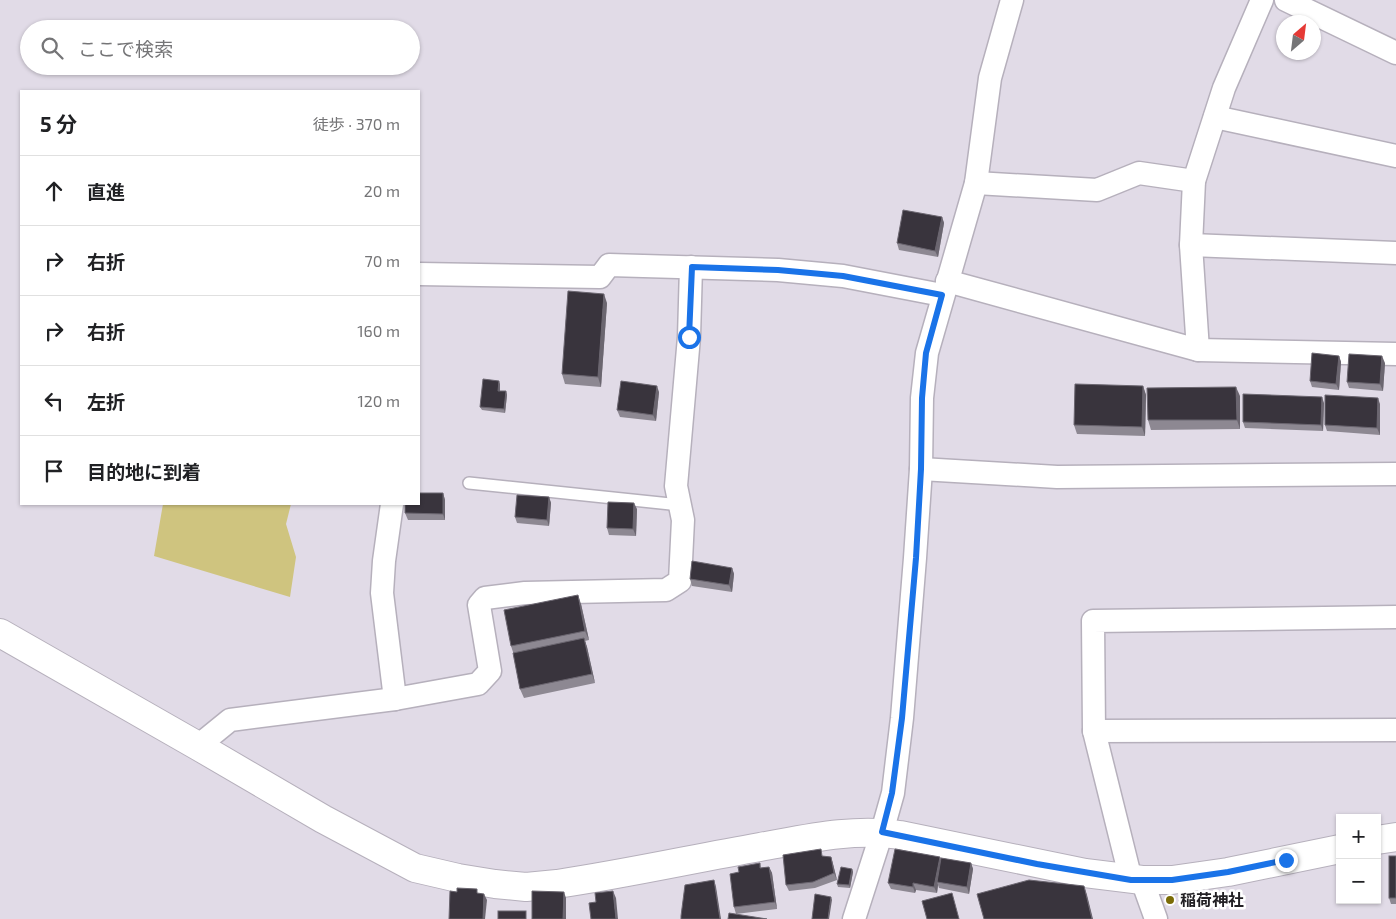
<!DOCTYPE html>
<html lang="ja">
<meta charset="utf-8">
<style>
:root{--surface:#fff;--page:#f6f6f6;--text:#202124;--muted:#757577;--line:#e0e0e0}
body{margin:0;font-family:"Exo 2","Noto Sans JP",sans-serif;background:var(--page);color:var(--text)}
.controls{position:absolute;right:15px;bottom:15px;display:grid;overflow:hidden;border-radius:0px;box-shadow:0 1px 4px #0004}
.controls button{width:45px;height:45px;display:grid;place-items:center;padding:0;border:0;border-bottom:1px solid var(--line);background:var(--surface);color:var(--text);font:25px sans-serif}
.compass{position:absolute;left:1276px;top:15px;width:45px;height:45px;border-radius:50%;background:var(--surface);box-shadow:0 1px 4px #0004;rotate:28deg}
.stop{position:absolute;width:15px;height:15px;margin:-11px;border:4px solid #1a73e8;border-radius:50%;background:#fff}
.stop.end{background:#1a73e8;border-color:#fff;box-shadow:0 1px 5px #0008}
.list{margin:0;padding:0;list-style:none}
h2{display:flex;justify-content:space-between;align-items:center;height:65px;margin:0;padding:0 20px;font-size:21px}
h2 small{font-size:16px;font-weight:400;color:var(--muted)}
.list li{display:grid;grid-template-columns:32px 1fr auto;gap:15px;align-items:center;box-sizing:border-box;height:70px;padding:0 20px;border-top:1px solid var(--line)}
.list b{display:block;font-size:19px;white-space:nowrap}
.list em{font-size:16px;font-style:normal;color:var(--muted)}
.icon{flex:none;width:28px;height:28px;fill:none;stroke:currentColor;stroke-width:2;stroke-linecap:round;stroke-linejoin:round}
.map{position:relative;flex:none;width:1396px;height:919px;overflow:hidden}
.search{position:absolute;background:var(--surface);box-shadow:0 1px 4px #0004;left:20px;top:20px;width:400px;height:55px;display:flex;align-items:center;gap:12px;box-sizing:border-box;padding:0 18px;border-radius:28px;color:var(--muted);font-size:19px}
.panel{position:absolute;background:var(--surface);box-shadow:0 1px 4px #0004;left:20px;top:90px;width:400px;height:415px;border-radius:0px}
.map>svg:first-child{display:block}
.green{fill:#cfc47f}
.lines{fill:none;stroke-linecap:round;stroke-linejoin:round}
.lane-casing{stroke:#b6b0bc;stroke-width:14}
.street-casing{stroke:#b6b0bc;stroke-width:25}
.secondary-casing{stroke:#b6b0bc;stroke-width:30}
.lane{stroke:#fff;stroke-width:11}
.street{stroke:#fff;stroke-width:22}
.secondary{stroke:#fff;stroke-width:28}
.wall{fill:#8d8892}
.shaded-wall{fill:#6b6670}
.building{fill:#39343d;stroke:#6b6670}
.route{stroke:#1a73e8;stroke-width:6}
.poi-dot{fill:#7b6c07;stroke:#fff;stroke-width:2}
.labels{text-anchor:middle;stroke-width:5;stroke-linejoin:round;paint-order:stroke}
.poi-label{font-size:16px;font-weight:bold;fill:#222024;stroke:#fff;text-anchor:start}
</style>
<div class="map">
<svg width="1396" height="919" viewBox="0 0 1396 919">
<rect width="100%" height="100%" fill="#e1dbe7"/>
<!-- green -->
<path class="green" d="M163,504H291L286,524L296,557L290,597L154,556Z"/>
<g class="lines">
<defs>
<path id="lane" d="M469,483L680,505"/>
<g id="street">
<path d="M1262,0L1224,88L1194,181L1191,245L1198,350L1396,354"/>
<path d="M1286,0L1396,53"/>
<path d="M1215,117L1396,156"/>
<path d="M976,183L1097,190L1139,173L1194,181"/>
<path d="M1191,245L1396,253"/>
<path d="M419,274L600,277L609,265L778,270L843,276L942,295"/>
<path d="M947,281L1198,350"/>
<path d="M921,469L1057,477L1396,474"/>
<path d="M392,504L384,561L382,593L395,699"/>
<path d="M1094,731L1396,730"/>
<path d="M198,746L230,720L395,699L478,684L490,671L479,605L485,598L525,593L666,590L680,581L683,520L676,486L689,337L691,267"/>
<path d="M1131,880L1094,731L1093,621L1396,617"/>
<path d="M1142,880L1156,919"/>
<path d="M854,919L882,832L893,793L902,718L915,558L921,469L922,398L927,353L976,183L990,78L1012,0"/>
</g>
<g id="secondary">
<path d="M0,633L198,746L323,819L415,868L458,878L495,884L526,887L557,884C625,874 692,859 760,847C806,839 852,828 900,835L1085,873L1142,880H1172L1228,872L1340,849"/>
<path d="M1377,840L1396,837"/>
</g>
</defs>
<!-- lane casing -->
<use href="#lane" class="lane-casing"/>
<!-- street casing -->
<use href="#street" class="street-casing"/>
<!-- secondary casing -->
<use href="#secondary" class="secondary-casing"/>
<!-- lane -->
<use href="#lane" class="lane"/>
<!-- street -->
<use href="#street" class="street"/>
<!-- secondary -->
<use href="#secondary" class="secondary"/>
</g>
<!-- wall -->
<g class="wall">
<path d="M942,217L944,223L938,257L899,250L897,243Z"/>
<path d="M607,303L601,387L565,384L562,374Z"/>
<path d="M1339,356L1341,362L1339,390L1312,387L1310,381Z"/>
<path d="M1385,363L1383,391L1349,388L1347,382Z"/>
<path d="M500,384V391H506L507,395L505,413L482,410L480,407Z"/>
<path d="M1143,386L1146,395L1145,436L1077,434L1074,425Z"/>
<path d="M659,392L656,421L620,417L617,410Z"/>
<path d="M1240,396V429L1151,430L1148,420Z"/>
<path d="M1324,403L1323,431L1245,428L1243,422Z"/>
<path d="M1380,404V435L1327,431L1325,425Z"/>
<path d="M443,493L445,500V520H408L405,513Z"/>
<path d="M549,497L551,503L549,526L517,523L515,517Z"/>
<path d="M637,509L636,536L609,535L607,528Z"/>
<path d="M732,568L734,574L732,592L692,586L690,579Z"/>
<path d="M581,604L589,640L585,641L587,647L595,683L524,698L520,689L513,652L511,646Z"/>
<path d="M823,856L831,857L833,864L837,880L815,888L789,891L786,885Z"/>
<path d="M1396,856V904H1391L1389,898Z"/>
<path d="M941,860L971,863L973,869L969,894L939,888L938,885L937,893L916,890L915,893L891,889L888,883Z"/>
<path d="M760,863L761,868L769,867L772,873L777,909L736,914L734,907L739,872Z"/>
<path d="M852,869L853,872L850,888L838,887L837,884Z"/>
</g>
<!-- shaded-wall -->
<g class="shaded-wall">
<path d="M942,217L944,223L938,257L935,251Z"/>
<path d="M604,294L607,303L601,387L598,377Z"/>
<path d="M1339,356L1341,362L1339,390L1336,384Z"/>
<path d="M1382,356L1385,363L1383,391L1380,384Z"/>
<path d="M499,381L500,384V394L498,391Z"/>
<path d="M657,386L659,392L656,421L653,415Z"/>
<path d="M1143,386L1146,395L1145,436L1142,427Z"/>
<path d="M1236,387L1240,396V429L1237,420Z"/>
<path d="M506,391L507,395L505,413L504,409Z"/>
<path d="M1322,397L1324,403L1323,431L1321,425Z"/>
<path d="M1378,398L1380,404V435L1377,428Z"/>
<path d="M443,493L445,500V520L443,514Z"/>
<path d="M549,497L551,503L549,526L547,520Z"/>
<path d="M634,503L637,509L636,536L633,529Z"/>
<path d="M732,568L734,574L732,592L729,585Z"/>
<path d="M578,595L581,604L589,640L585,631Z"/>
<path d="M584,638L587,647L595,683L592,674Z"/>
<path d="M831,857L833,864L837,880L834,873Z"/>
<path d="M940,857L942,864L937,882L938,885L937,893L934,887Z"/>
<path d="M971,863L973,869L969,894L967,887Z"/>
<path d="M769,867L772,873L777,909L775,902Z"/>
<path d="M852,869L853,872L850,888L849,885Z"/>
<path d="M714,880L716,887L721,919H720Z"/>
<path d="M913,883L916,890L915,893L913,887Z"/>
<path d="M1084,886L1087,895L1093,919H1092Z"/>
<path d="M613,891L616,898L618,919H616Z"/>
<path d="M564,892L566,898V919H563Z"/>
<path d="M484,894L487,900L485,919H483Z"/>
<path d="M831,897L832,900L829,919H828Z"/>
</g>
<!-- building -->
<g class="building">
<path d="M903,210L942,217L935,251L897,243Z"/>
<path d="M568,291L604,294L598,377L562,374Z"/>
<path d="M1312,353L1339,356L1336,384L1310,381Z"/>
<path d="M1349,354L1382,356L1380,384L1347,382Z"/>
<path d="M483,379L499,381L498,391H506L504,409L480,407Z"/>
<path d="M621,381L657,386L653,415L617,410Z"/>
<path d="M1075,384L1143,386L1142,427L1074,425Z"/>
<path d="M1236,387L1237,420H1148L1147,388Z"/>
<path d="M1243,394L1322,397L1321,425L1243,422Z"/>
<path d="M1325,395L1378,398L1377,428L1325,425Z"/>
<path d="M419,493H443V514L405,513V504H419Z"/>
<path d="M517,495L549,497L547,520L515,517Z"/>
<path d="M608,502L634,503L633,529L607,528Z"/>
<path d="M692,561L732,568L729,585L690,579Z"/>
<path d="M578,595L585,631L511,646L504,610Z"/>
<path d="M584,638L592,674L520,689L513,653Z"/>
<path d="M821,849L822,856L831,857L834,873L813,882L786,885L783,855Z"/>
<path d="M895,849L940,857L934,887L913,883V887L888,883Z"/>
<rect x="1389" y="856" width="7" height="42"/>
<path d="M941,858L971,863L967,887L937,882Z"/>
<path d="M760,863V868L769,867L775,902L734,907L730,874L739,872L738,867Z"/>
<path d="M841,867L852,869L849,885L837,884Z"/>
<path d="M714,880L720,919H681V916L685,885Z"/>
<path d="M1029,880L1084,886L1092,919H984L977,894Z"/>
<path d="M457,888L477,889V893L484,894L483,919H449L450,891L457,892Z"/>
<path d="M532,891L564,892L563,919H532Z"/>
<path d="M613,891L616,919H591L589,903L596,902L595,893Z"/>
<path d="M952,893L959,919H927L922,901Z"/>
<path d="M815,894L831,897L828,919H812Z"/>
<rect x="498" y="911" width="28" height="8"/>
<path d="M729,913L767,919H728Z"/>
</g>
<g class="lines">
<!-- route -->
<path class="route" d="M689,337L692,267L778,270L843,276L942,295L926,353L922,398L921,469L916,558L902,718L892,793L882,832L1037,864L1131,880H1172L1228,872L1286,860"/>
</g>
<!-- markers -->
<circle class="poi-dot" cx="1170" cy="900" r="5"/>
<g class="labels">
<!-- poi labels -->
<g class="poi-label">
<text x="1180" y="906">稲荷神社</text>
</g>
</g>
</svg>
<div class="controls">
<button>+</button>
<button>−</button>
</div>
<svg class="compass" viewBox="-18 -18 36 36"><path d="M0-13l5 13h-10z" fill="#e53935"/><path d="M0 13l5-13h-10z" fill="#757577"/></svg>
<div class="stop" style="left:689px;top:337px"></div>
<div class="stop end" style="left:1286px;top:860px"></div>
<div class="search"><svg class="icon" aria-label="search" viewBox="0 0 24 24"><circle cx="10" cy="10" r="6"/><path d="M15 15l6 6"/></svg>ここで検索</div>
<section class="panel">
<h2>5 分<small>徒歩 · 370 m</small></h2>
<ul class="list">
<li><svg class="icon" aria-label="ahead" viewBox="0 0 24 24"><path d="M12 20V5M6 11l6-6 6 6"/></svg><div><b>直進</b></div><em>20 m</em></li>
<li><svg class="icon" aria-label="right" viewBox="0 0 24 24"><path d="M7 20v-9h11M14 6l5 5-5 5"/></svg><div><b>右折</b></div><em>70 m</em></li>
<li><svg class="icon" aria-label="right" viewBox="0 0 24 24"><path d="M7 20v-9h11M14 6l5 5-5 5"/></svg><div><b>右折</b></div><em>160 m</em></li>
<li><svg class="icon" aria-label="left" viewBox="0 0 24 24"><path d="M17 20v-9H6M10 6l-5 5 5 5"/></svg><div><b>左折</b></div><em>120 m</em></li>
<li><svg class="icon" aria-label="arrive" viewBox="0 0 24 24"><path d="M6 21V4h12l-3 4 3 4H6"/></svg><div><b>目的地に到着</b></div></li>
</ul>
</section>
</div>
